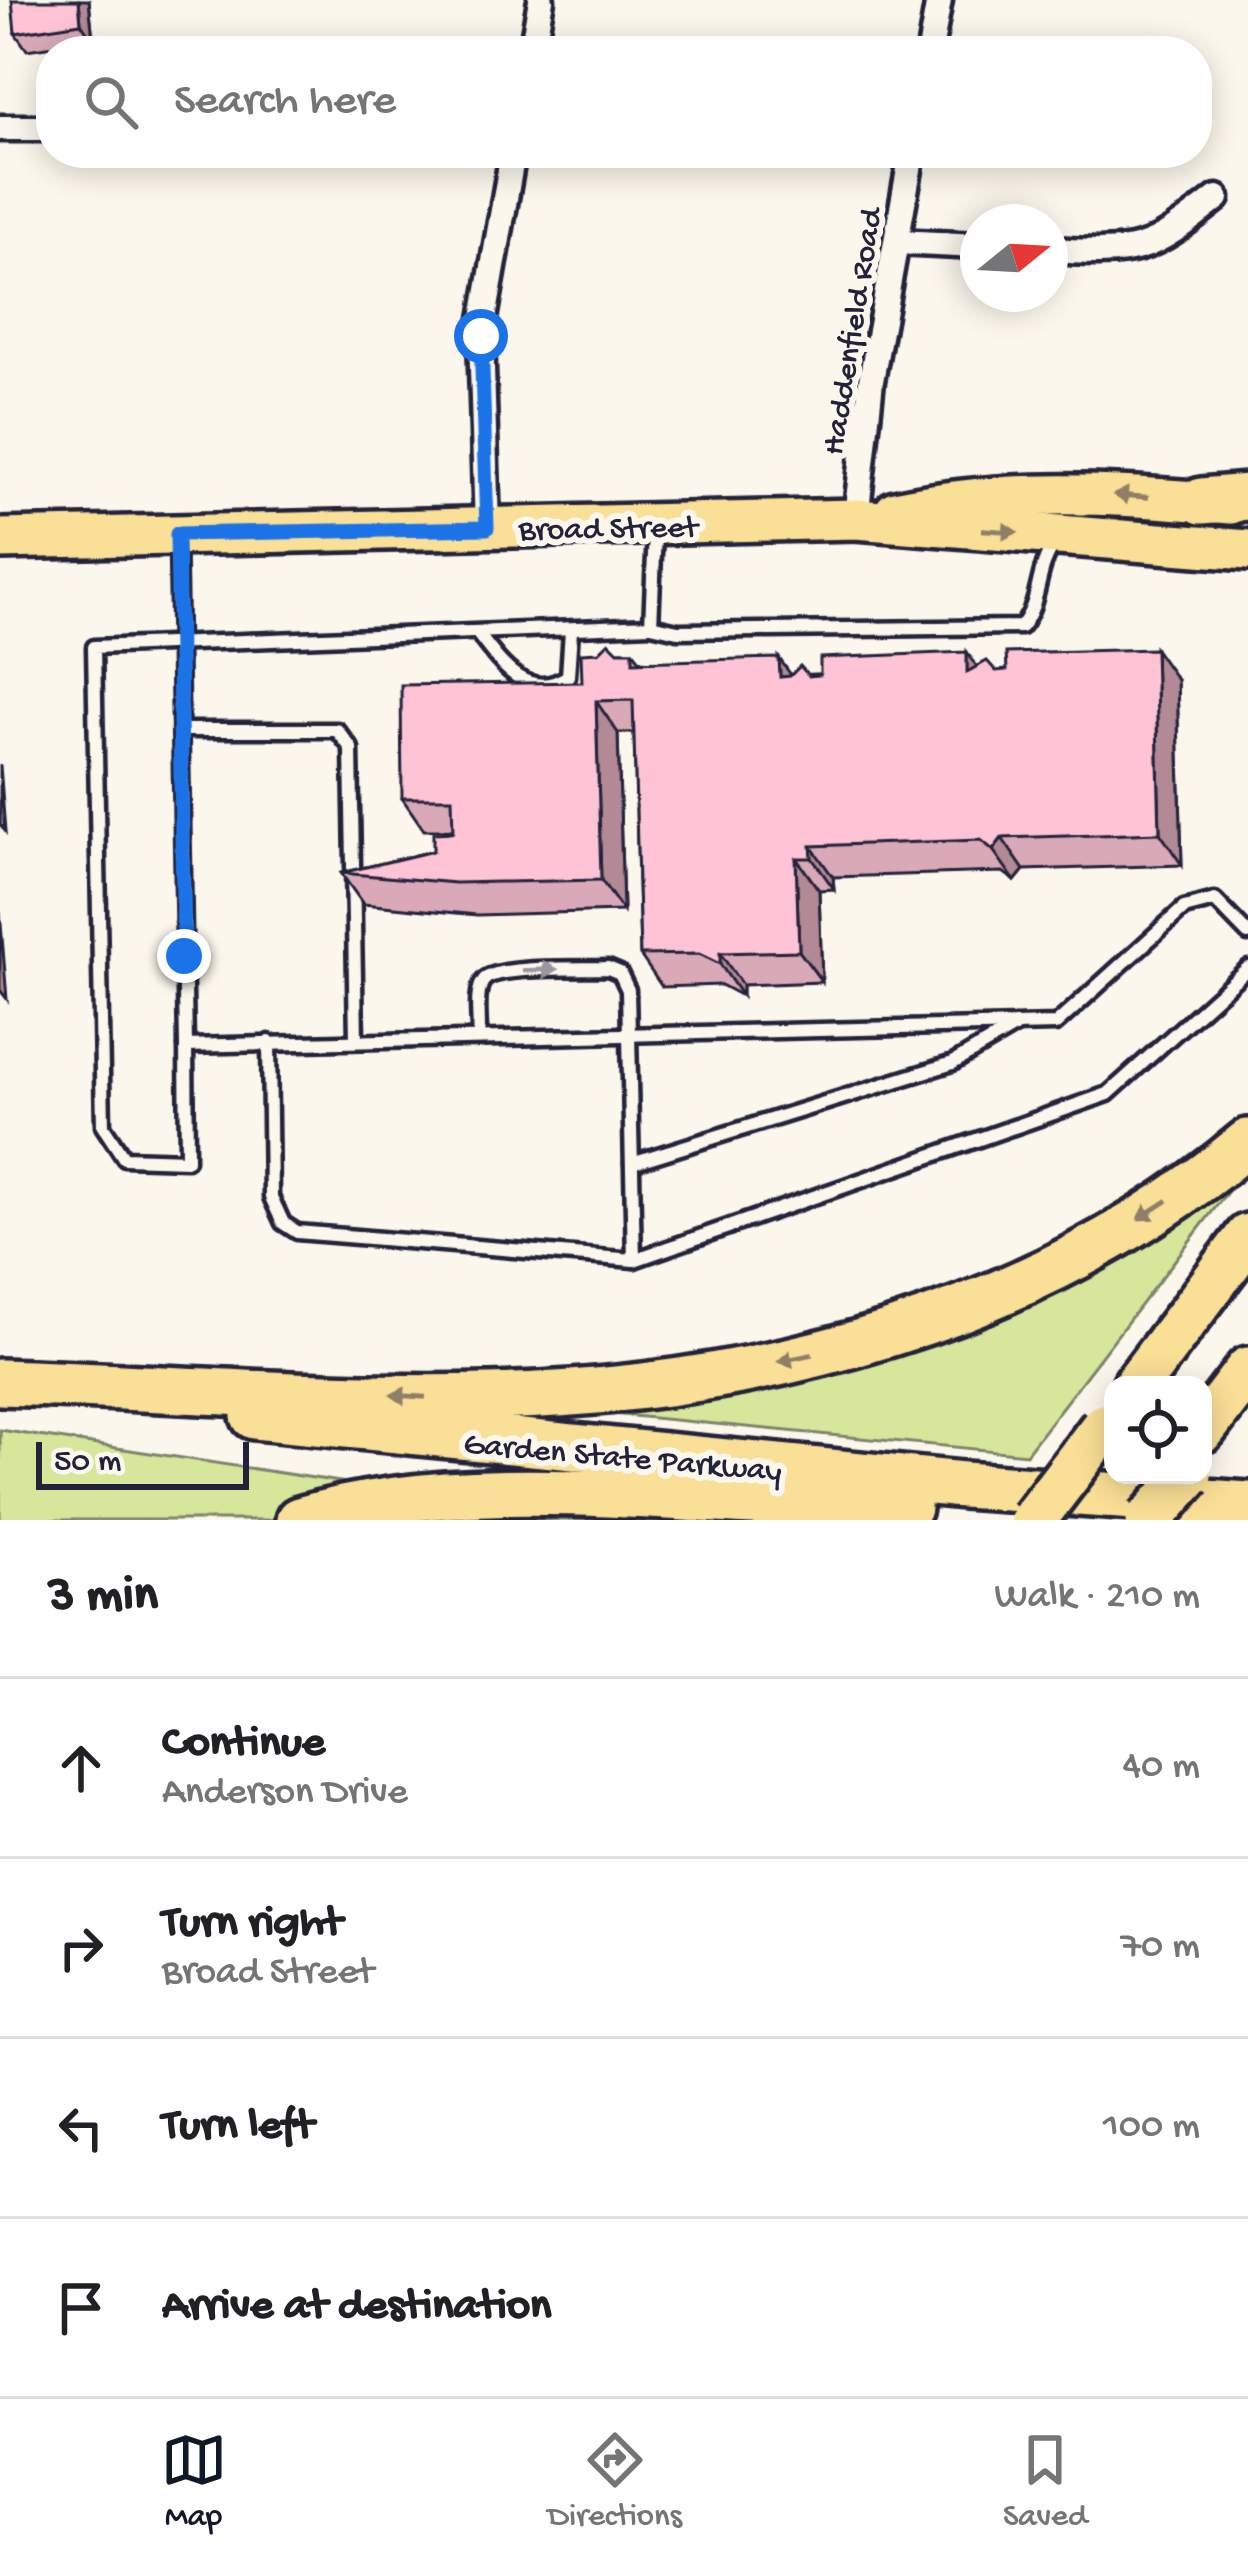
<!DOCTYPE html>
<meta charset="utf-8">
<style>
:root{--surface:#fff;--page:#f2f2f2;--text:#202124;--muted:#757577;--line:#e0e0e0;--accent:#111827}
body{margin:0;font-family:"Gochi Hand",sans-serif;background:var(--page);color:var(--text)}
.controls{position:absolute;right:36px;bottom:36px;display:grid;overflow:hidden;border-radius:24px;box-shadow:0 6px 30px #0003}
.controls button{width:108px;height:108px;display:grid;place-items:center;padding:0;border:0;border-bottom:3px solid var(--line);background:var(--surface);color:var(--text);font:60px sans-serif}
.compass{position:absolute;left:960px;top:204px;width:108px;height:108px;border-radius:50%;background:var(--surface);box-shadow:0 6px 30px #0003;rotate:72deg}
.scale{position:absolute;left:36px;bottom:30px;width:213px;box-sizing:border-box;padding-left:12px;border:6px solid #22223b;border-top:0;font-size:33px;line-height:42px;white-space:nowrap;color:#22223b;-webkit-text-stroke:9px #fbf7ec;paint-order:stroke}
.stop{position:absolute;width:36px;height:36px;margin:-27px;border:9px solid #1a73e8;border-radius:50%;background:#fff}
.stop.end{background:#1a73e8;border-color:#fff;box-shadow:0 3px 12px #0008}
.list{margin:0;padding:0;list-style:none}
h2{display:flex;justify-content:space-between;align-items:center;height:156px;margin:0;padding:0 48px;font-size:51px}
h2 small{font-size:39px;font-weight:400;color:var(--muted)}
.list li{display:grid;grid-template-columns:78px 1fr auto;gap:36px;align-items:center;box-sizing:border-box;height:180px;padding:0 48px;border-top:3px solid var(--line)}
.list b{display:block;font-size:45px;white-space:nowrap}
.list p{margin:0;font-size:39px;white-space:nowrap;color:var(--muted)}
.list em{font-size:39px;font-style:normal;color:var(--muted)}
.icon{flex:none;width:66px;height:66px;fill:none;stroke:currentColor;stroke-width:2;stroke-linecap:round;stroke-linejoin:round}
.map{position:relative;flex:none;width:1248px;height:1520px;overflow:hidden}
.search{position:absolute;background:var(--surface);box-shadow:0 6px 30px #0003;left:36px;right:36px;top:36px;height:132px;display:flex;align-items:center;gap:30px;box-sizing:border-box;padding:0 42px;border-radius:48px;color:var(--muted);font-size:45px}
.sheet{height:876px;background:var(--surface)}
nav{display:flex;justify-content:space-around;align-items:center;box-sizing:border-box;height:168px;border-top:3px solid var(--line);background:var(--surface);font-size:33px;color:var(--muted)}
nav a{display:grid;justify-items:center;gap:6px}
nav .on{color:var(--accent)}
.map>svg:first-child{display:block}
.green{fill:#d6e69a;stroke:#7c846a;stroke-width:3}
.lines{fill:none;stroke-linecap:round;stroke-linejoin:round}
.lane-casing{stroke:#22223b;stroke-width:21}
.street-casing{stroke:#22223b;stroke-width:33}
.primary-casing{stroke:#22223b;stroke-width:48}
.highway-casing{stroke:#22223b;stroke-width:54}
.lane{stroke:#fbf7ec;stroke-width:12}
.street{stroke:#fbf7ec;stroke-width:24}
.primary{stroke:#fadf96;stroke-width:39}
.highway{stroke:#fadf96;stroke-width:45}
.highway-bridge-casing{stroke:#22223b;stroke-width:54;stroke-linecap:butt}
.highway-bridge{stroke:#fadf96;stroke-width:45}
.wall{fill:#daa9b7;stroke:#22223b;stroke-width:3}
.shaded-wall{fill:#b28995;stroke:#22223b;stroke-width:3}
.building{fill:#fec4d5;stroke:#22223b;stroke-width:3}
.oneway{fill:#8e8068}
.oneway2{fill:#99979c}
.route{stroke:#1a73e8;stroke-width:15}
.labels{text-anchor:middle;stroke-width:12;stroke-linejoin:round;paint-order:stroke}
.street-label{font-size:33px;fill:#22223b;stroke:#fbf7ec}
</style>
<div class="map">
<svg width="1248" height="1520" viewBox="0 0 1248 1520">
<rect width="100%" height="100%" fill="#fbf7ec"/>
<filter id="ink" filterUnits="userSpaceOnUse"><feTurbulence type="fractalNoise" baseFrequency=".00833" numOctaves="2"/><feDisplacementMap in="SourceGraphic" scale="24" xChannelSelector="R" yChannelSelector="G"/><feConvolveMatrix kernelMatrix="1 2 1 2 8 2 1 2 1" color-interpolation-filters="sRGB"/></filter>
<g filter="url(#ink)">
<!-- green -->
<g class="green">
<path d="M1245,1169L1026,1454L581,1411L747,1381Z"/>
<path d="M0,1430L588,1520H0Z"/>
</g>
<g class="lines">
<defs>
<g id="lane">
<path d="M655,531L651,625L678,631L1021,627C1042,601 1035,571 1054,545"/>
<path d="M177,538L186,1046L1056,1024L1184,908L1215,900L1248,934"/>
<path d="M478,634C500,663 528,703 568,676L571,630"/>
<path d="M181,730H337L351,748L356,1040"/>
<path d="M479,1038C480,1024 474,991 484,980C497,965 585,969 608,968L620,973L628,990L634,1260"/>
<path d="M269,1042L271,1197L283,1223L297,1232L634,1260L1108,1094L1248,968"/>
<path d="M186,1046L187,1160L124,1158L103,1126L94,647L651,625"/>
<path d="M632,1163L953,1063L1016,1026"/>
</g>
<g id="street">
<path d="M532,51L541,0"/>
<path d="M930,51L939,0"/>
<path d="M0,128H51"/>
<path d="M897,242L978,246"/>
<path d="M1050,250C1139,255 1146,254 1217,198"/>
<path d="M856,519L871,381L912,153"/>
<path d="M487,528L481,336L513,153"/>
</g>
<g id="primary">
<path d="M895,511C1005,487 1119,494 1231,504"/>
<path d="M0,539L856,519L1248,550"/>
</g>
<g id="highway">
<path d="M1202,501L1248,497"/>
<path d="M0,1382C162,1387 327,1401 489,1397C758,1391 1040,1317 1248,1142"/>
<path d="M1136,1385L1248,1237"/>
<path d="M254,1416L963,1485L1248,1505"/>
<path d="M1203,1429L1248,1370"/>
<path d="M299,1520C483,1465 716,1509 908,1508"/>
</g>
</defs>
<!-- lane casing -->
<use href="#lane" class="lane-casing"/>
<!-- street casing -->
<use href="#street" class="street-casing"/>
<!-- primary casing -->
<use href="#primary" class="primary-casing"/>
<!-- highway casing -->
<use href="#highway" class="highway-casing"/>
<!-- lane -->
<use href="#lane" class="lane"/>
<!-- street -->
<use href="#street" class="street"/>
<!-- primary -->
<use href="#primary" class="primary"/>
<!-- highway -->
<use href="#highway" class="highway"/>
<defs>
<g id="highway-bridge">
<path d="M1033,1520L1104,1427"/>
<path d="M1149,1520L1189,1475"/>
</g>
</defs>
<!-- highway-bridge casing -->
<use href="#highway-bridge" class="highway-bridge-casing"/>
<!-- highway-bridge -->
<use href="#highway-bridge" class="highway-bridge"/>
</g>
<!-- wall -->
<g class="wall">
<path d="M89,0L93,40L27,50L15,33Z"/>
<path d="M618,651H633L641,661L791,675L977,667L996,671L1177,680L1182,865L1024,870L1015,881L1003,872L833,877L834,889L819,890L822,982L742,985V996L721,985L662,987L640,955L634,733H618L623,911L477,915L363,904L341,873L433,851L453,832V830H424L402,798L582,682Z"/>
</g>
<!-- shaded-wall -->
<g class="shaded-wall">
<path d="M79,0H89L93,40L81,23Z"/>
<path d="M1155,649L1177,680L1182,865L1160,833Z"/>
<path d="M967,652L989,684L967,672Z"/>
<path d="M779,658L801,689L780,677Z"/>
<path d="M596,701L618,733L623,911L601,880Z"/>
<path d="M0,765L5,831L0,824Z"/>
<path d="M1002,838L1024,870L1015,881L993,850Z"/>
<path d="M811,846L833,877L834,889L812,858Z"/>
<path d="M796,858L819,890L822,982L799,951Z"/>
<path d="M0,911L7,999L0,990Z"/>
<path d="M720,953L742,985V996L720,964Z"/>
</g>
<!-- building -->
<g class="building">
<path d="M12,0H79L81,23L15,33Z"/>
<path d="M609,642L618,651H633V662L779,658L780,677L790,676L800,666L809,676L820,675V658L967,652V672L987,661L996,671L1007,670L1006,653L1155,649L1160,833L1002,838L993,850L981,840L811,846L812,858H796L799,951L720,953V964L699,954L640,955L633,700L596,701L601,880L455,883L341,873L433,851V833L453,832L452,798H402L401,685L582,682L581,653L599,652Z"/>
</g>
<!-- one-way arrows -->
<defs><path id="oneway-solid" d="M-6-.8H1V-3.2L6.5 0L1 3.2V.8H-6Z" transform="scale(3)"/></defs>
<g class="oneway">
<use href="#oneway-solid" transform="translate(1131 496) rotate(-176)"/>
<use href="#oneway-solid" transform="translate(1000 531) rotate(4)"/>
<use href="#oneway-solid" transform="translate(1153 1210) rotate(147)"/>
<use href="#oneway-solid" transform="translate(795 1358) rotate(168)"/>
<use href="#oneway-solid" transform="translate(408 1396) rotate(-176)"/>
</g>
<use class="oneway2" href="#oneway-solid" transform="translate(540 970) rotate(-2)"/>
</g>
<g class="lines" filter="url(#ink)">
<!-- route -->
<path class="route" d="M184,956L177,534L487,528L481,336"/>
</g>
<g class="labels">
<!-- street labels -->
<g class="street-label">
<text transform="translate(849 331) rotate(-81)" y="12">Haddenfield Road</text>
<text transform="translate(608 525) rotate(-1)" y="12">Broad Street</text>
<text transform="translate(623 1454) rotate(5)" y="12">Garden State Parkway</text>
</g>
</g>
</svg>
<div class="controls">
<button><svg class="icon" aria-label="locate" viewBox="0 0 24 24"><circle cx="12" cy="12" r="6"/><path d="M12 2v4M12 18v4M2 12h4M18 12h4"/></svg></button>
</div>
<svg class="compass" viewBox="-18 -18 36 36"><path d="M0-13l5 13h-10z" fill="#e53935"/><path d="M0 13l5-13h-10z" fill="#757577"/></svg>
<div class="scale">50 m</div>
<div class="stop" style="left:481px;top:336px"></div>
<div class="stop end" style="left:184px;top:956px"></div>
<div class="search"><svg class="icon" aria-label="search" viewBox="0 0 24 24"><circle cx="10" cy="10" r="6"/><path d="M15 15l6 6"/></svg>Search here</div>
</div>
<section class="sheet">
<h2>3 min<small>Walk · 210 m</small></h2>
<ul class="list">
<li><svg class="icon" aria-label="ahead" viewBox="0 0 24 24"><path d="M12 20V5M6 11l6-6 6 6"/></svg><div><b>Continue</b><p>Anderson Drive</p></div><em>40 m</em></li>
<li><svg class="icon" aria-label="right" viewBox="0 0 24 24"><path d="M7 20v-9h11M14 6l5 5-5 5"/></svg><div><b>Turn right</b><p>Broad Street</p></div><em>70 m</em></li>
<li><svg class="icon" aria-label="left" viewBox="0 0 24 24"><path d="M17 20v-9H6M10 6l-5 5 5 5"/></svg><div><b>Turn left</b></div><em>100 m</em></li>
<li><svg class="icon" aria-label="arrive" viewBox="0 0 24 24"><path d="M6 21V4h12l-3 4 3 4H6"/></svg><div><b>Arrive at destination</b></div></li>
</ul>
</section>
<nav>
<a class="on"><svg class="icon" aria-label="map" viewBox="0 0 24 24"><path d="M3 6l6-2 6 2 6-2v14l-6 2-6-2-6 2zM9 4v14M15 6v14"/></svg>Map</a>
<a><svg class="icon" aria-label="directions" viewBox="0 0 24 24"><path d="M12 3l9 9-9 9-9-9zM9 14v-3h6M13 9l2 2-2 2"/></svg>Directions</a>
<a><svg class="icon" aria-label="saved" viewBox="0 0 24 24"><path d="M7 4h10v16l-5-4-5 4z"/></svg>Saved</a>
</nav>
